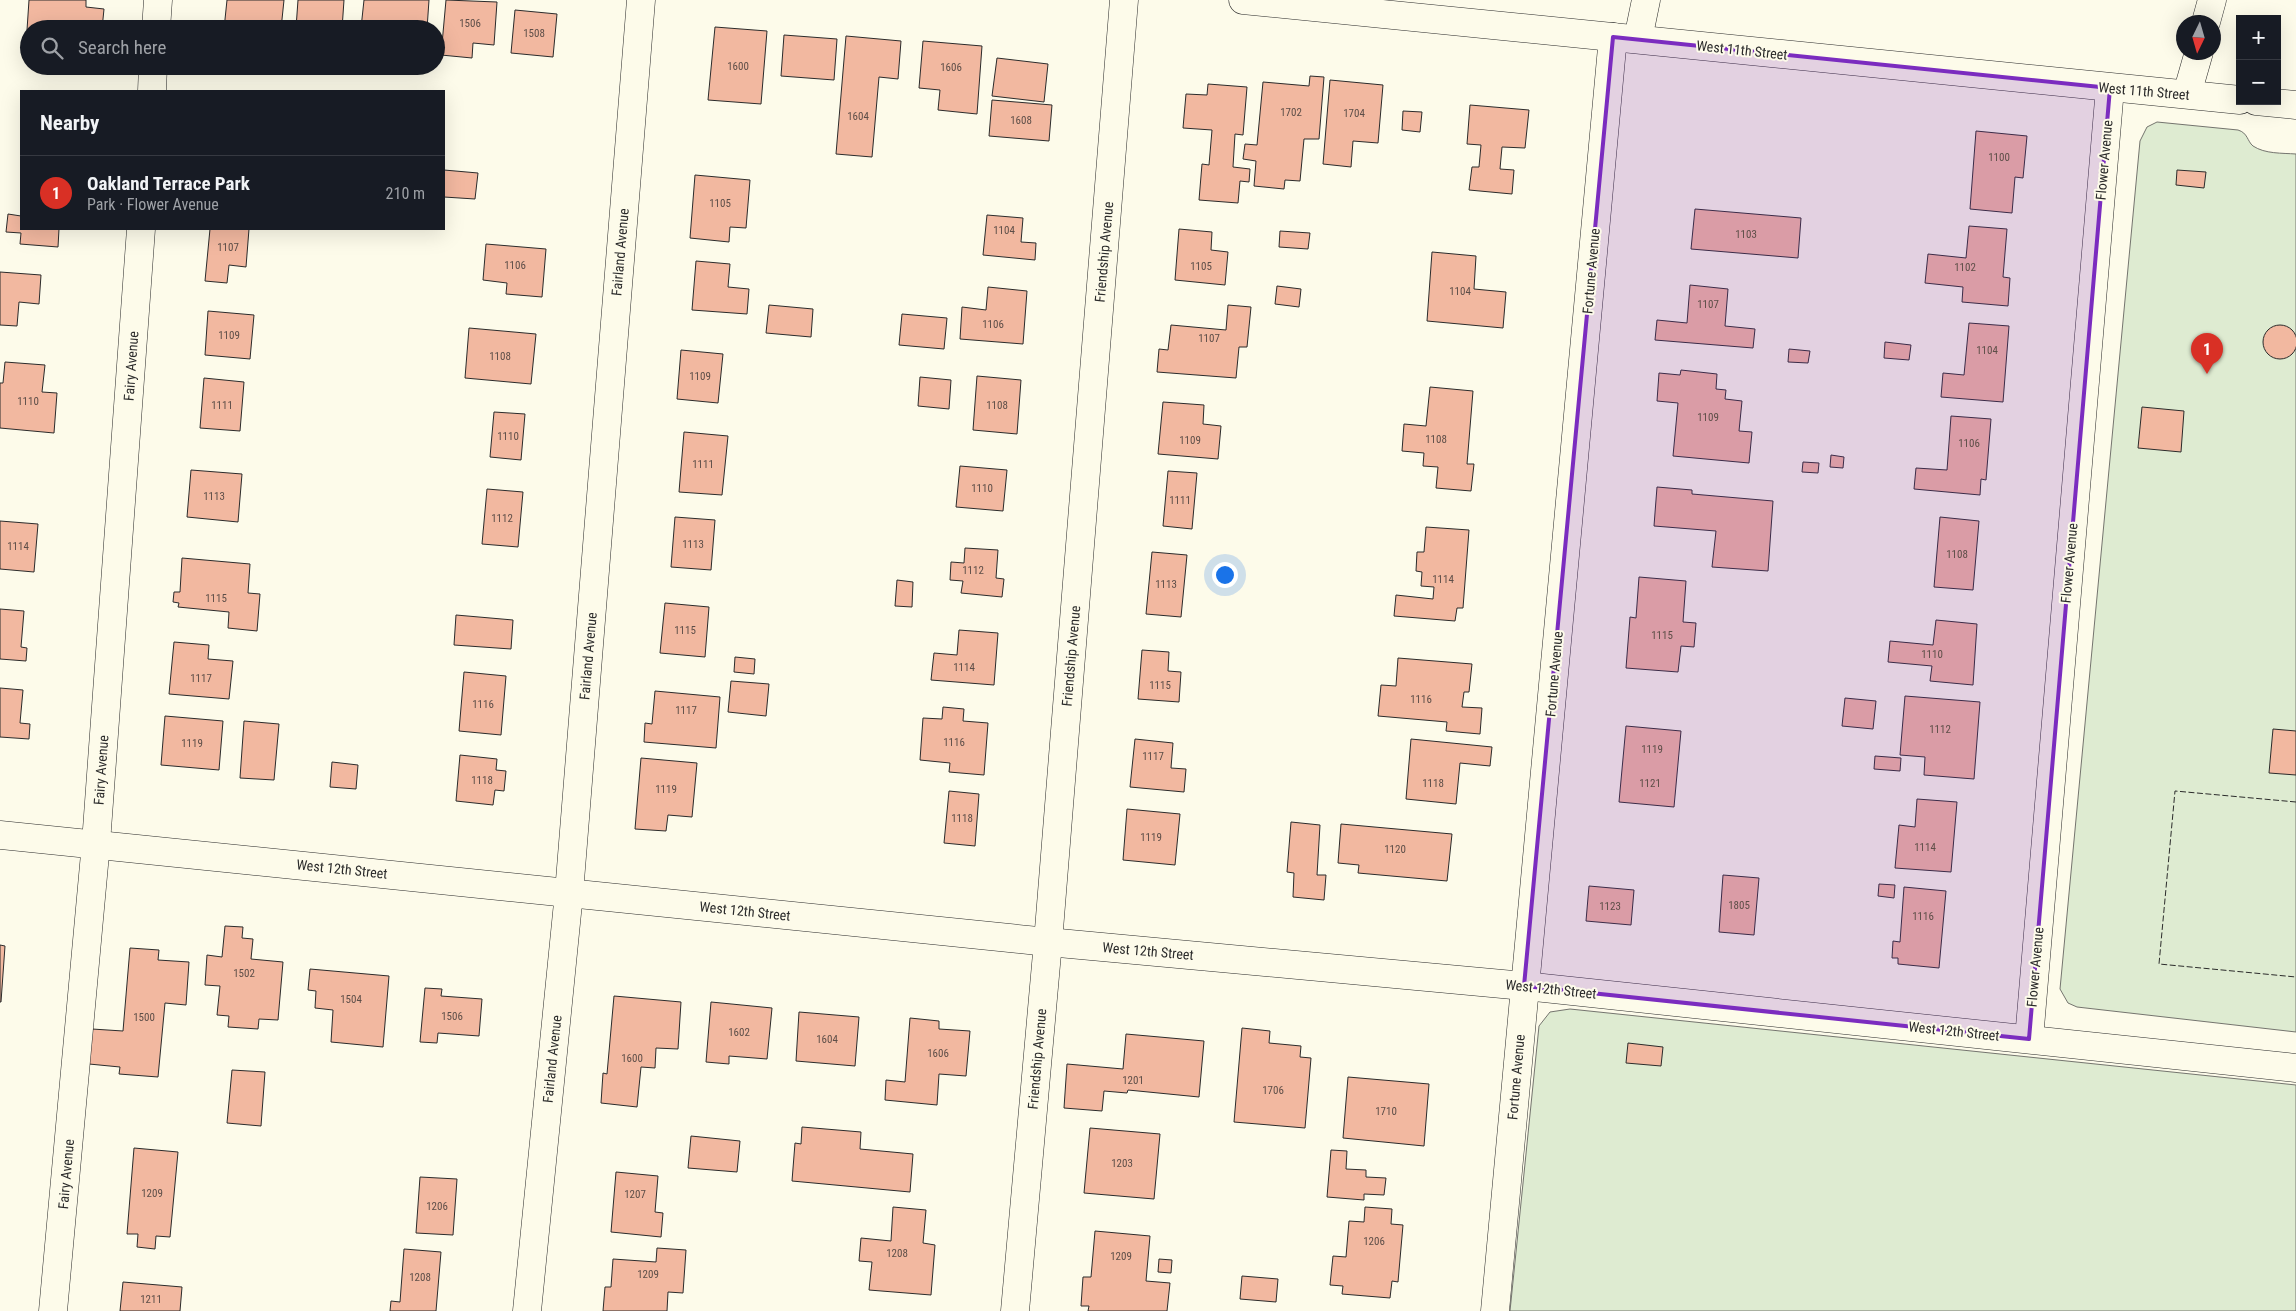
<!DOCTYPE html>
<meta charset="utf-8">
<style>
:root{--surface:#171b24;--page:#242831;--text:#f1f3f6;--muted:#9ea1a6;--line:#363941;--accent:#d93025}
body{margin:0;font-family:"Roboto Condensed",sans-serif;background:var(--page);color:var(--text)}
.controls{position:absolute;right:15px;top:15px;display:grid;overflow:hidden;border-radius:0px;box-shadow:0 5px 20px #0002}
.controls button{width:45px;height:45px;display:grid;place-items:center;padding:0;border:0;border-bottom:1px solid var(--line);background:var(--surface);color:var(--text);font:25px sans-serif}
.compass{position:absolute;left:2176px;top:15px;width:45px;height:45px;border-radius:50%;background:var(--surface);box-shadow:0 5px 20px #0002;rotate:185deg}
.you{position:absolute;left:1224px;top:574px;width:18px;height:18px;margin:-12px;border:4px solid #fff;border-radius:50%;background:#1a73e8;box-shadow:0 0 0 8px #1a73e833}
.badge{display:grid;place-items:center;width:32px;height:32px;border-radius:50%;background:var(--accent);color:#fff;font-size:16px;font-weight:700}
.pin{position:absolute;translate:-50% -41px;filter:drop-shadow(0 1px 2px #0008)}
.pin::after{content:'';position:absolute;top:26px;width:18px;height:15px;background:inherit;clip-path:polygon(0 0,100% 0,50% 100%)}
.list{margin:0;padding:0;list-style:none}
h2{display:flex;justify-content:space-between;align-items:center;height:65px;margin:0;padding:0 20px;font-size:21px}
h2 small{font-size:16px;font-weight:400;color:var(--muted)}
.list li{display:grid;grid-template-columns:32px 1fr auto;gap:15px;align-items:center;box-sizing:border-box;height:75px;padding:0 20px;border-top:1px solid var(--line)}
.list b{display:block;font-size:19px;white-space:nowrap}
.list p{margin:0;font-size:16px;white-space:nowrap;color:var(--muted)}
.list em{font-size:16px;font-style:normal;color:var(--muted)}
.icon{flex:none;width:28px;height:28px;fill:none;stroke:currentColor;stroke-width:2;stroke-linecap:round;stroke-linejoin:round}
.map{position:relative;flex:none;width:2296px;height:1311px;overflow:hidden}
.search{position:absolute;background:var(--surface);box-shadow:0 5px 20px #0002;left:20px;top:20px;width:425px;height:55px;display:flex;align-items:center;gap:12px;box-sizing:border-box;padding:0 18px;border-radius:28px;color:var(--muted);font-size:19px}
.panel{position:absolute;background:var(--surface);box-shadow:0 5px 20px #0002;left:20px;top:90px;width:425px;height:140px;border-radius:0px}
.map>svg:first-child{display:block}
.green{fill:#deebd1;stroke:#74746e}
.building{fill:#f2b8a0;stroke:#2b2b2b}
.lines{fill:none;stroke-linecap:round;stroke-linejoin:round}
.minor-casing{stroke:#2b2b2b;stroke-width:29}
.secondary-casing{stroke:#2b2b2b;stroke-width:29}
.minor{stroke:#fdfbea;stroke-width:28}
.secondary{stroke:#fdfbea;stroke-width:28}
.fence{stroke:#2b2b2b;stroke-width:1;stroke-dasharray:6 2.5;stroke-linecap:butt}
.marked{fill:#7b2cbf;fill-opacity:0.2;stroke:#7b2cbf;stroke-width:4;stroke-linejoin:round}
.labels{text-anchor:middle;stroke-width:4;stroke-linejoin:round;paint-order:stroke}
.number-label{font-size:11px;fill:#5d4e48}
.street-label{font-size:14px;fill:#2b2b2b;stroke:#fdfbea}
</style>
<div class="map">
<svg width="2296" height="1311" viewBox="0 0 2296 1311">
<rect width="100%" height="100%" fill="#fdfbea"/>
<!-- green -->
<g class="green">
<path d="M2157,122L2238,130C2248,133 2247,141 2253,146C2265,154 2282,153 2296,154V1032L2077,1007L2068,1003L2060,989L2140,141L2147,127Z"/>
<path d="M1570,1009L2296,1085V1311H1510L1539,1026L1550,1012Z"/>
</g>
<!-- building -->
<g class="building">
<path d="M29,0H86V7L104,9L102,29L27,30Z"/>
<path d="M227,0H284L281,29H224Z"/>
<path d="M298,0H344L342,29L296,28Z"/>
<path d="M364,0H429L427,29L361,28Z"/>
<path d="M446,0L497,2L494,45L473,43L472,58L441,55Z"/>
<path d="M515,10L557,14L553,57L511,53Z"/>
<path d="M715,27L767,31L761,104L708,100Z"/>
<path d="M784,35L837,39L834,80L781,76Z"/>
<path d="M846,36L901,41L898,79L879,77L872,157L836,154Z"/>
<path d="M923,41L982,46L977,114L938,110L940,90L919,88Z"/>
<path d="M997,58L1048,64L1044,102L992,96Z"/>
<path d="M246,66H278V73L246,71Z"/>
<path d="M288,66H304V74L287,73Z"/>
<path d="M1310,76L1324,77L1319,139H1304L1300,181L1285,180L1284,189L1254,186L1256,161L1243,159L1245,144L1257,145L1263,82L1309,86Z"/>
<path d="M1330,80L1383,85L1378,143L1353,141L1351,167L1323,164Z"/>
<path d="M1208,84L1247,87L1243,135L1235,134L1233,167L1250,169L1249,182L1240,181L1238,203L1199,200L1202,164L1209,165L1212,130L1183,128L1186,94L1207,95Z"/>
<path d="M992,100L1052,105L1049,141L989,136Z"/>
<path d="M1470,105L1529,110L1525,148L1502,147L1500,169L1514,170L1512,194L1469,190L1472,167H1479L1481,145L1467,144Z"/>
<path d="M1403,111L1422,112L1420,132L1402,130Z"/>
<path d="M1976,131L2027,136L2023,178L2015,177L2012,213L1970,209Z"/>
<path d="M444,170L478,173L475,199L444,197Z"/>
<path d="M2177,170L2206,172L2204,188L2176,185Z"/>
<path d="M695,175L750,180L746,228L730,227L729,242L690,238Z"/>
<path d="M1695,209L1801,218L1798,258L1691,249Z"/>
<path d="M8,214L21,216V229H59L58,247L20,244L21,233L6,232Z"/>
<path d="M987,215L1023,218L1021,242L1036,243L1035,260L983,255Z"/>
<path d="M1969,226L2007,229L2003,277L2010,278L2008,306L1962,302L1963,287L1925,283L1928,254L1966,258Z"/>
<path d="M210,229H249L246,267L229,265L227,283L205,281Z"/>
<path d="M1179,229L1212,232L1211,250L1228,252L1225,285L1175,280Z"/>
<path d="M1280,231L1310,233L1308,249L1279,247Z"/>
<path d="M486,244L546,249L542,297L506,294L507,283L483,280Z"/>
<path d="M1432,252L1476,256L1474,289L1506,292L1503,328L1427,321Z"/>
<path d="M696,261L730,264L728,287L749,289L747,314L692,310Z"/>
<path d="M0,272L41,275L39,304L19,302L17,326L0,325Z"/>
<path d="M1690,285L1728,289L1725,326L1755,329L1753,348L1655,340L1657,320L1687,323Z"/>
<path d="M1277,286L1301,289L1299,307L1275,304Z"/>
<path d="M988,287L1027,291L1023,344L960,339L962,307L986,310Z"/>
<path d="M769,305L813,309L811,337L766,333Z"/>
<path d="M1228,305L1251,307L1247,347H1239L1236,378L1157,372L1159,349L1168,350L1171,325L1226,330Z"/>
<path d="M208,311L254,315L250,359L205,355Z"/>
<path d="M902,314L947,318L944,349L899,345Z"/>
<path d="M1969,323L2009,326L2003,402L1941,397L1943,373L1964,375Z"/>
<circle cx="2280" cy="342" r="17"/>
<path d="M469,328L536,334L531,384L465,378Z"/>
<path d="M1885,342L1911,345L1909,360L1884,358Z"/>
<path d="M1789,349L1810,351L1808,363L1788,362Z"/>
<path d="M681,350L723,354L718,403L677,399Z"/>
<path d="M5,362L45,365L42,392L57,393L54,433L0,428V383H3Z"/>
<path d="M1681,370L1717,374L1716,389L1726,390L1725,399L1742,401L1739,431L1752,432L1749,463L1673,456L1678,403L1657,401L1659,373L1680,375Z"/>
<path d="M977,376L1021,380L1017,434L973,430Z"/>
<path d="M920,377L951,380L949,409L918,406Z"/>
<path d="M204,378L244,382L240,431L200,428Z"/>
<path d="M1430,387L1473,391L1467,464H1474L1471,491L1436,488L1438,467L1423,466L1424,453L1402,451L1404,424L1426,426Z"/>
<path d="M1163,402L1204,405L1203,424L1221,426L1218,459L1158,454Z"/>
<path d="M2142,407L2184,411L2181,452L2138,448Z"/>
<path d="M494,412L525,414L521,460L490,457Z"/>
<path d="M1951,416L1991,419L1986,480L1981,479L1980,495L1914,489L1916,468L1947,470Z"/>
<path d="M684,432L728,436L722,495L679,492Z"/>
<path d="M1831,455L1844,457L1843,468L1830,467Z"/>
<path d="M1803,462L1819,463L1818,473L1802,472Z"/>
<path d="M960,466L1007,470L1003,511L956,507Z"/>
<path d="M191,470L242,474L238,522L187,517Z"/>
<path d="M1168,471L1197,473L1192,529L1163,526Z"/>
<path d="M1657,487L1692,490V494L1773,501L1768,571L1712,567L1716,531L1654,526Z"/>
<path d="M487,489L523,492L518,547L482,544Z"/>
<path d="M675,517L715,520L711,570L671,567Z"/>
<path d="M1940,517L1979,521L1973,590L1934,587Z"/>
<path d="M0,521L38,524L34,572L0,569Z"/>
<path d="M1426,527L1469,530L1463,608H1457L1455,621L1394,616L1396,595L1433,599L1434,587L1421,586L1422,572L1416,571L1417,552H1424Z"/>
<path d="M965,548L998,550L996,578L1004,579L1002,597L961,593L963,581L950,580L951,562L964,563Z"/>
<path d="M1152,552L1187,555L1181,617L1146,614Z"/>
<path d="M182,558L250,564L248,593L260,594L257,631L228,628L229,612L178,607L179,603L173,602L174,592H180Z"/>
<path d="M1639,577L1686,581L1683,622L1696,623L1694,647L1681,646L1678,672L1626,668L1630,617L1636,618Z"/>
<path d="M897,580L913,582L912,607L895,606Z"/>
<path d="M665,603L709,607L705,657L660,653Z"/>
<path d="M0,609L24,611L21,647L27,648L26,661L0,659Z"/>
<path d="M456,615L513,620L511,649L454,645Z"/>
<path d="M1936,620L1977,624L1973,685L1930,681L1932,666L1888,662L1890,641L1933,645Z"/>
<path d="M959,630L998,633L994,685L931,680L934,653L957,655Z"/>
<path d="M174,642L209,645L208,659L233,661L229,699L169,694Z"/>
<path d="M1142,650L1169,652L1168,671L1181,672L1179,702L1138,699Z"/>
<path d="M735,657L755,659L754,674L734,672Z"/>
<path d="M1398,658L1472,664L1469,692H1464L1462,707L1482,708L1480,734L1446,731L1447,722L1378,716L1381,685L1396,686Z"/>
<path d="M464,672L506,676L501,735L459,731Z"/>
<path d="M731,681L769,684L766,716L728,712Z"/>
<path d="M0,688L23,690L20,723L30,724L29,739L0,737Z"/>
<path d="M655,691L720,697L716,748L644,742L645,723L652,724Z"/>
<path d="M1905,696L1980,702L1974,779L1924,775L1925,757L1900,755Z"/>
<path d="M1845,698L1876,701L1873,729L1842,726Z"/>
<path d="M943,707L964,709L963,721L988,723L984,775L949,772L950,763L920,760L923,718L942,719Z"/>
<path d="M165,716L223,721L219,770L161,765Z"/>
<path d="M244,721L279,724L274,780L240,778Z"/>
<path d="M1626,726L1681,731L1674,807L1619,802Z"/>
<path d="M2273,729L2296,731V775L2269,773Z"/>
<path d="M1135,739L1173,743L1171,768L1186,769L1184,792L1130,787Z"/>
<path d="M1411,739L1492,747L1490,766L1460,763L1456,804L1406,799Z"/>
<path d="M460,755L497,759L496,770L506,771L504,791L495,790L493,805L456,801Z"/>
<path d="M1875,756L1901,758L1900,771L1874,769Z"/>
<path d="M641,758L697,763L692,817L668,815L666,831L635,829Z"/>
<path d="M332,762L358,765L356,789L330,787Z"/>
<path d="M949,791L979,794L975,846L944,843Z"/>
<path d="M1917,799L1957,802L1951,872L1895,868L1899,825L1915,827Z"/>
<path d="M1127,809L1180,814L1175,865L1123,860Z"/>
<path d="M1291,822L1320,825L1317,875H1326L1324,900L1293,897L1294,873L1287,872Z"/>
<path d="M1341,824L1452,834L1447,881L1358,873L1359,865L1338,863Z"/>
<path d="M1723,875L1759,878L1754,935L1719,932Z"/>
<path d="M1879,884L1895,885L1894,898L1878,896Z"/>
<path d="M1589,886L1634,890L1631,925L1586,921Z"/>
<path d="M1904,887L1946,891L1939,968L1898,964V958H1892L1893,941L1900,942Z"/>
<path d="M225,926L243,927L242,938L253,939L251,959L283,962L278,1020L259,1019L258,1029L228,1027L229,1016L217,1015L220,986L205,985L207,955L222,957Z"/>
<path d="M0,945L5,946L1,1002H0Z"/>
<path d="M130,948L159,950L158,960L189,962L186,1005L165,1003L158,1077L119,1074L120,1067L89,1064L92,1029L123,1031Z"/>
<path d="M310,969L389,976L383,1047L331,1042L333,1010L315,1008L316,991L308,990Z"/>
<path d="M425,988L442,989L441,996L482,999L479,1036L438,1033L437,1043L420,1042Z"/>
<path d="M614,996L681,1002L678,1049L656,1048L655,1068L641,1067L637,1107L601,1103L603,1073L607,1074Z"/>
<path d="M711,1002L772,1008L767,1059L729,1056V1064L706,1062Z"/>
<path d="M799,1012L859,1017L855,1066L796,1061Z"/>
<path d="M910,1018L939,1021V1029L970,1031L966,1076L939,1074L937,1105L885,1100L886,1080L905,1082Z"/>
<path d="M1242,1028L1270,1031L1269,1043L1301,1046L1300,1057L1311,1058L1305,1128L1234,1122Z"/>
<path d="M1126,1034L1204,1041L1199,1097L1128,1090L1127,1093L1104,1091L1102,1111L1064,1108L1067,1064L1123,1069Z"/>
<path d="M1628,1043L1663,1047L1661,1066L1626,1063Z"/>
<path d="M232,1070L265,1072L261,1126L227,1123Z"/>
<path d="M1348,1077L1429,1084L1424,1146L1343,1138Z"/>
<path d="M802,1127L861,1132L860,1149L913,1154L910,1192L792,1181L795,1143L801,1144Z"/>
<path d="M1090,1128L1160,1134L1154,1199L1084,1193Z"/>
<path d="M691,1136L740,1141L737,1172L688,1168Z"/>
<path d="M134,1148L178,1152L170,1237L156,1236L155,1249L137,1247L138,1234H127Z"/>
<path d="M1331,1150L1347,1151L1346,1169L1366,1170V1177L1386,1178L1384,1195L1364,1194V1200L1327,1197Z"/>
<path d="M616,1172L658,1176L655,1212L663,1213L661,1237L611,1232Z"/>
<path d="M420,1177L457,1179L453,1235L416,1233Z"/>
<path d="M893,1207L926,1210L923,1243L935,1245L931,1295L869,1290L872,1262L859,1261L861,1238L891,1241Z"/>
<path d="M1365,1207L1392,1209L1391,1224L1403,1225L1398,1282L1392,1281L1390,1298L1342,1294L1343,1286L1330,1285L1333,1256L1346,1257L1349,1221L1364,1222Z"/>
<path d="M1095,1231L1150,1236L1146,1281L1170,1283L1167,1311H1088L1089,1306H1081L1083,1277H1091Z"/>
<path d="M657,1248L686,1250L683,1293L668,1292L667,1311H603L605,1287H611L613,1259L656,1262Z"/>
<path d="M404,1249L441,1252L436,1311H390L391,1301L400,1302Z"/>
<path d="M1159,1259L1172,1260L1171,1273L1158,1272Z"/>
<path d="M1242,1276L1278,1279L1276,1302L1240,1299Z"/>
<path d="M123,1282L182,1287L180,1311H120Z"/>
</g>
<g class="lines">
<defs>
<g id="minor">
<path d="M2206,22L2212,0"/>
<path d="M156,29L158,0"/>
<path d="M1638,39L1646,0"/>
<path d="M152,91L153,66"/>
<path d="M2187,94L2199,52"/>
<path d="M0,835L1048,942L1524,986L2296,1068"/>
<path d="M2029,1039L2110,88"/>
<path d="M53,1311L96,843L141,229"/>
<path d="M527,1311L569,893L641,0"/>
<path d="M1015,1311L1048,942L1124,0"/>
<path d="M1495,1311L1613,37"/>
</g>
<g id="secondary">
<path d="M1243,0L2240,100"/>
<path d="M2256,101L2296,105"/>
</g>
</defs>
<!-- minor casing -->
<use href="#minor" class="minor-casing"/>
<!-- secondary casing -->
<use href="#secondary" class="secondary-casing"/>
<!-- minor -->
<use href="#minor" class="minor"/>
<!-- secondary -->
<use href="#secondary" class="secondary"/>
<!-- fence -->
<path class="fence" d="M2296,802L2175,791L2159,964L2296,977"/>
</g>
<!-- marked area -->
<path class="marked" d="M1613,37L2110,88L2029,1039L1524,986Z"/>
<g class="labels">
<!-- number labels -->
<g class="number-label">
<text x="470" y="27">1506</text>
<text x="534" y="37">1508</text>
<text x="738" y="70">1600</text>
<text x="951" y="71">1606</text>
<text x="1291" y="116">1702</text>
<text x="1354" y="117">1704</text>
<text x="858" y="120">1604</text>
<text x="1021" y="124">1608</text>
<text x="1999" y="161">1100</text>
<text x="720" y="207">1105</text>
<text x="1004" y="234">1104</text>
<text x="1746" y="238">1103</text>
<text x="228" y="251">1107</text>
<text x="515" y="269">1106</text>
<text x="1201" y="270">1105</text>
<text x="1965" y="271">1102</text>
<text x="1460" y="295">1104</text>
<text x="1708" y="308">1107</text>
<text x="993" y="328">1106</text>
<text x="229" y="339">1109</text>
<text x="1209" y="342">1107</text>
<text x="1987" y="354">1104</text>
<text x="500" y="360">1108</text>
<text x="700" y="380">1109</text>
<text x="28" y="405">1110</text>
<text x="222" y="409">1111</text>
<text x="997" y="409">1108</text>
<text x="1708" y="421">1109</text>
<text x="508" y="440">1110</text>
<text x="1436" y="443">1108</text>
<text x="1190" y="444">1109</text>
<text x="1969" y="447">1106</text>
<text x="703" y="468">1111</text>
<text x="982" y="492">1110</text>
<text x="214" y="500">1113</text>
<text x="1180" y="504">1111</text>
<text x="502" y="522">1112</text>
<text x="693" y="548">1113</text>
<text x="18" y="550">1114</text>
<text x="1957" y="558">1108</text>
<text x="973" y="574">1112</text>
<text x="1443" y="583">1114</text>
<text x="1166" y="588">1113</text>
<text x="216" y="602">1115</text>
<text x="685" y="634">1115</text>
<text x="1662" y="639">1115</text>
<text x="1932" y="658">1110</text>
<text x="964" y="671">1114</text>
<text x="201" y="682">1117</text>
<text x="1160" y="689">1115</text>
<text x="1421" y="703">1116</text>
<text x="483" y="708">1116</text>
<text x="686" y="714">1117</text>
<text x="1940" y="733">1112</text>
<text x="954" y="746">1116</text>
<text x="192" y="747">1119</text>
<text x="1652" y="753">1119</text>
<text x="1153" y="760">1117</text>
<text x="482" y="784">1118</text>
<text x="1433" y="787">1118</text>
<text x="1650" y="787">1121</text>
<text x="666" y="793">1119</text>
<text x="962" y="822">1118</text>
<text x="1151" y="841">1119</text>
<text x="1925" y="851">1114</text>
<text x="1395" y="853">1120</text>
<text x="1739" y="909">1805</text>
<text x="1610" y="910">1123</text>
<text x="1923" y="920">1116</text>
<text x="244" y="977">1502</text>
<text x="351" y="1003">1504</text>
<text x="452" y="1020">1506</text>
<text x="144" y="1021">1500</text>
<text x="739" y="1036">1602</text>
<text x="827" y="1043">1604</text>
<text x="938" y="1057">1606</text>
<text x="632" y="1062">1600</text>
<text x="1133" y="1084">1201</text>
<text x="1273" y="1094">1706</text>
<text x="1386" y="1115">1710</text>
<text x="1122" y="1167">1203</text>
<text x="152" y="1197">1209</text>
<text x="635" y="1198">1207</text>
<text x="437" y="1210">1206</text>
<text x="1374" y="1245">1206</text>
<text x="897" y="1257">1208</text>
<text x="1121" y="1260">1209</text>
<text x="648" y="1278">1209</text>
<text x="420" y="1281">1208</text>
<text x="151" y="1303">1211</text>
</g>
<!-- street labels -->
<g class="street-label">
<text transform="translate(1742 50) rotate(6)" y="5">West 11th Street</text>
<text transform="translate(2144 91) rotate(5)" y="5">West 11th Street</text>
<text transform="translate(2104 160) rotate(-85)" y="5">Flower Avenue</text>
<text transform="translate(620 252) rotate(-85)" y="5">Fairland Avenue</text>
<text transform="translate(1104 252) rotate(-85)" y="5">Friendship Avenue</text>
<text transform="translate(1591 271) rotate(-85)" y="5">Fortune Avenue</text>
<text transform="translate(131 366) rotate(-86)" y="5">Fairy Avenue</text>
<text transform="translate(2069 563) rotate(-85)" y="5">Flower Avenue</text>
<text transform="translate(588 656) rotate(-85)" y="5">Fairland Avenue</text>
<text transform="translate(1071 656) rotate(-85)" y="5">Friendship Avenue</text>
<text transform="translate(1554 674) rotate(-85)" y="5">Fortune Avenue</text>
<text transform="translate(101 770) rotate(-86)" y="5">Fairy Avenue</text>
<text transform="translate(342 869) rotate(6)" y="5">West 12th Street</text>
<text transform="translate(745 911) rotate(6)" y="5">West 12th Street</text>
<text transform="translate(1148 951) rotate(5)" y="5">West 12th Street</text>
<text transform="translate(2035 967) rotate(-85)" y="5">Flower Avenue</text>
<text transform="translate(1551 989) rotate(6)" y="5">West 12th Street</text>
<text transform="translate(1954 1031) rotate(6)" y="5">West 12th Street</text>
<text transform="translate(552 1059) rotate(-84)" y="5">Fairland Avenue</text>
<text transform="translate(1037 1059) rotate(-85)" y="5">Friendship Avenue</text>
<text transform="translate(1516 1077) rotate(-85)" y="5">Fortune Avenue</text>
<text transform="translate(66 1174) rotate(-85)" y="5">Fairy Avenue</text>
</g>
</g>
</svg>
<div class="controls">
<button>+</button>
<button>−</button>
</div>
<svg class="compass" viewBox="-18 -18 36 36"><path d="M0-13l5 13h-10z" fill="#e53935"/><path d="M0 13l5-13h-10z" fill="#9ea1a6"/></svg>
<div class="you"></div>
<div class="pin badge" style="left:2207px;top:374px">1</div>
<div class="search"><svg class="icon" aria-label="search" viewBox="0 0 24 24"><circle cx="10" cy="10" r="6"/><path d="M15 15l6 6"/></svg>Search here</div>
<section class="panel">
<h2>Nearby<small></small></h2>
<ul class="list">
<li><span class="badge">1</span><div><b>Oakland Terrace Park</b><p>Park · Flower Avenue</p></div><em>210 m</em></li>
</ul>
</section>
</div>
